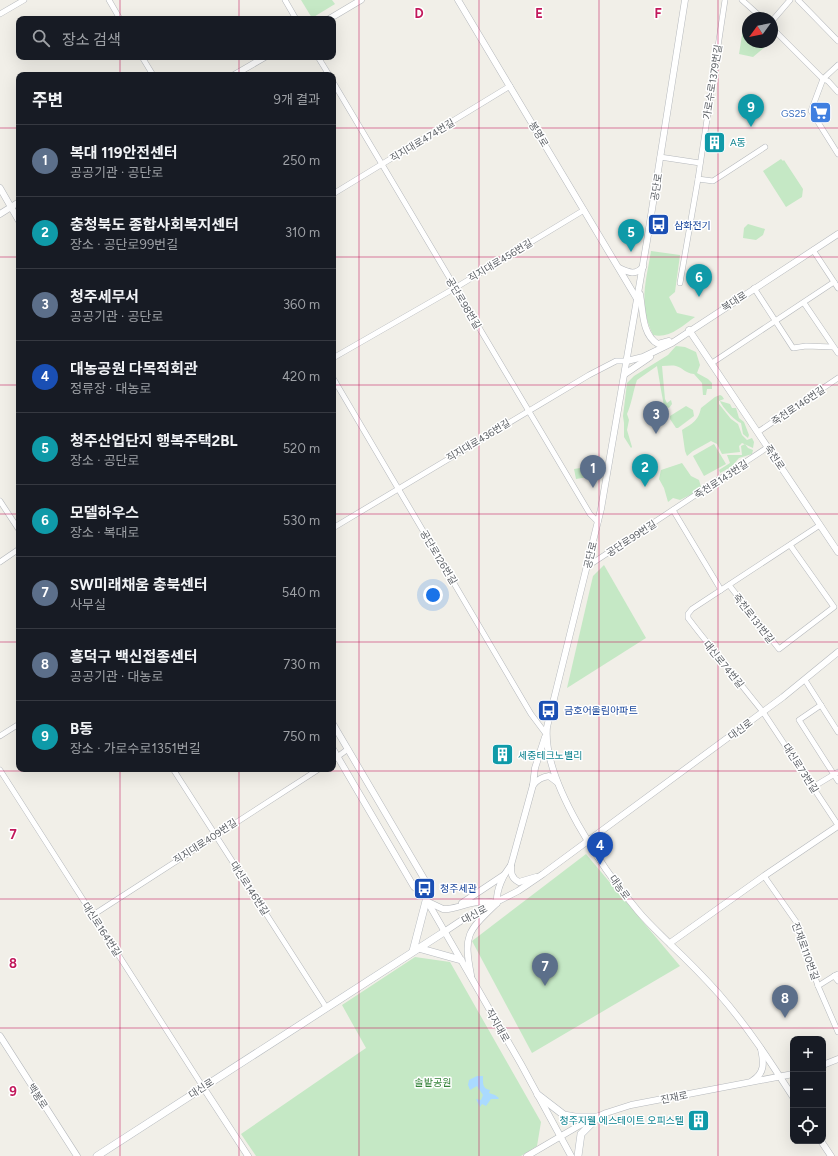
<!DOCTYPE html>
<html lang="ko">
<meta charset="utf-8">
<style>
:root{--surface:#171b24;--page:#242831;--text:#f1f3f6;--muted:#9ea1a6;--line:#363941;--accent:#1a73e8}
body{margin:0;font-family:Figtree,"Noto Sans KR",sans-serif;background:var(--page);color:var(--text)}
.controls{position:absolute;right:12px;bottom:12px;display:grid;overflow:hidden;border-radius:8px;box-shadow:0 4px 16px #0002}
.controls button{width:36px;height:36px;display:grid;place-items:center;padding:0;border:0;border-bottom:1px solid var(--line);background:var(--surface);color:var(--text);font:20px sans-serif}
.compass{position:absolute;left:742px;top:12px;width:36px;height:36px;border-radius:50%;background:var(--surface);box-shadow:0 4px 16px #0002;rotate:237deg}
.you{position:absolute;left:433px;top:595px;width:14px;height:14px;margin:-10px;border:3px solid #fff;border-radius:50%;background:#1a73e8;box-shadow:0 0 0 6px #1a73e833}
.badge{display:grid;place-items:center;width:26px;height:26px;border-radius:50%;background:var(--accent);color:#fff;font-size:13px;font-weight:700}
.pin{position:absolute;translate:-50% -33px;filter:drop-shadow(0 1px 2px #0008)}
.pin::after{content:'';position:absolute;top:21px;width:14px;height:12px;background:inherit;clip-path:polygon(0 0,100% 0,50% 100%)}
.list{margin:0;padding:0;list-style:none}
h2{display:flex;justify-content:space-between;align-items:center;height:52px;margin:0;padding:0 16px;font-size:17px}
h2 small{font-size:13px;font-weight:400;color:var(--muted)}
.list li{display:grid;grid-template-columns:26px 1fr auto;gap:12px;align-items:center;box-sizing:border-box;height:72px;padding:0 16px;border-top:1px solid var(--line)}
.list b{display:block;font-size:15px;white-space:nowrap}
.list p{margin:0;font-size:13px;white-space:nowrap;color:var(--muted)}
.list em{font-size:13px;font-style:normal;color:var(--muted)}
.icon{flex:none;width:22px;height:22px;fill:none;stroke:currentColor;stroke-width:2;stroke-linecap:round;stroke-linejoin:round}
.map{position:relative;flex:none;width:838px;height:1156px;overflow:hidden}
.search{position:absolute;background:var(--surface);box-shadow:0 4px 16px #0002;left:16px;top:16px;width:320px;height:44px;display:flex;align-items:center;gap:10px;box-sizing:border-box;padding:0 14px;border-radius:8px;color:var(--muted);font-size:15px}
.panel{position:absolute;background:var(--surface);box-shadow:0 4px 16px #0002;left:16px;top:72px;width:320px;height:700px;border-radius:8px}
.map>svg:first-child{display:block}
.green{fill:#c5e8c5}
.water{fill:#aadaff}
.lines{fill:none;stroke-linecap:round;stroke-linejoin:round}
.minor-casing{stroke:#b5b8bc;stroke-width:6}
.tertiary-casing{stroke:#b5b8bc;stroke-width:7}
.secondary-casing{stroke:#b6babf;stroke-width:8}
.minor{stroke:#fff;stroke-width:5}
.tertiary{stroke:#fff;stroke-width:6}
.secondary{stroke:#fff;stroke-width:7}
.grid{fill:none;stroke:#c2185b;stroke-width:1;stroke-opacity:0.55}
.labels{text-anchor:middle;stroke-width:3;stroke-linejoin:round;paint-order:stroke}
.street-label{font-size:10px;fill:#5f6368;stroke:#fff}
.shop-label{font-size:10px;fill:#366cbe;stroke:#fff;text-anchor:end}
.culture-label{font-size:10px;fill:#0d838f;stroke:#fff;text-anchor:start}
.transit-label{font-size:10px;fill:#164399;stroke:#fff;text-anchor:start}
.park-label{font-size:10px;fill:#348238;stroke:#fff}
.grid-label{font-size:13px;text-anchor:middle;font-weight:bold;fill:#c2185b;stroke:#fff;stroke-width:3;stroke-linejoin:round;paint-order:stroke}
</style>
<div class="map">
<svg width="838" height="1156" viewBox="0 0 838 1156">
<rect width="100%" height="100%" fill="#f1efe8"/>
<!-- green -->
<g class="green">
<path d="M301,0H332L335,4L312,18Z"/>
<path d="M748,27V42H767L765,44L766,46L753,57L739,54L743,29Z"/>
<path d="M781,159L783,161L784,160L803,189L802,197L786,207L763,171Z"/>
<path d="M748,224L765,229L763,235L756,240L743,238L744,228Z"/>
<path d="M651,251L680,255L675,292L669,297L677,313L695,317C682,326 669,339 653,335C638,304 646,282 651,251Z"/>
<path d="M676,346L685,347L696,352L700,365L697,373L708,379L712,383V389H707L706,395H703L702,383L694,374C684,373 684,368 676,366C672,365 667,366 662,366L665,399L667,403L671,400L672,404L669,408L664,406L661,390L657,366L637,380C633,391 632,403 627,414L629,420L627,430L632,447L631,448L624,437V423L623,416L627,383L634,376L668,355Z"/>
<path d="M720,395L722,396L724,399L719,401V404L731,419L738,424L742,435L747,440L752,438L754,442L753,448L742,443L739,446L740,452L722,454L717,444L711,441L693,451L687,456L685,451L682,430C693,423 698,421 701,408L715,397Z"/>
<path d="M720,401L730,404L732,408H736L739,418L744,422L749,435L748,438L743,434L741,423C735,421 722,407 720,401Z"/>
<path d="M686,406L693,410L694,416L678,428H676L670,419V416Z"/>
<path d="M714,444L726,464L704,476L693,456Z"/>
<path d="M745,444L748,448L753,450L752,454L739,458L731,467L720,473L719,470L730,463L727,455H742L741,446Z"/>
<path d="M682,463L691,476L699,480L701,487L698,491L680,500L673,498L668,502L664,488L659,479L661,470Z"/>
<path d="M598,465L600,475L576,479L574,469Z"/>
<path d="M604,565L646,638L567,688L593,576Z"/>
<path d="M586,854L680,966L532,1053L472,941Z"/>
<path d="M415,957L450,962L541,1122L537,1146L521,1156H256L241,1134L366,1048L342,1005Z"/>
</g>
<!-- water -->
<path class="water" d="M477,1076H483C483,1082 482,1089 490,1090L489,1093L495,1095L499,1098L498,1099H491L486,1106L482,1104L480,1107L476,1099L481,1100L483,1095L477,1086L470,1090L468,1085L469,1080Z"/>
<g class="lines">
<defs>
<g id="minor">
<path d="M109,0L120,19"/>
<path d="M285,0L296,19"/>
<path d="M742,0L762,18"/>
<path d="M798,0L838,41"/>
<path d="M0,14L24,0"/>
<path d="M772,21L790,0"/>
<path d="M772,28L823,79L828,81L838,92"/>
<path d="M142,57L153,75"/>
<path d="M318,57L329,75"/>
<path d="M838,65L823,79L811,111L838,154"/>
<path d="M333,82L590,514L598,522"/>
<path d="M660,157L700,163"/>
<path d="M698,179L713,181L765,147"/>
<path d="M333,194L510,86"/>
<path d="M813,250L838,288"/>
<path d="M680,283L698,179L725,0"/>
<path d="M754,288L793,348L806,346L833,347"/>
<path d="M804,303L838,353"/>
<path d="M333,358L455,288L584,210"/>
<path d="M712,363L834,282"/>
<path d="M333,378L531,714L546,734"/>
<path d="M758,432L838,378"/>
<path d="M0,501L19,530"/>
<path d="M673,510L721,590"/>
<path d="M820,525L692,609L688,614V618L698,631L763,712L838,825"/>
<path d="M333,528L589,375L616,361H627"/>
<path d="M0,562L19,549"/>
<path d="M588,566L768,447"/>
<path d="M729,585L779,649L834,607L790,545"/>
<path d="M805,680L838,732"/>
<path d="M821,705L799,720L838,781"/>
<path d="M0,736L19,724"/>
<path d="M333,760L348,749"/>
<path d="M173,769L326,1007"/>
<path d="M0,770L203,1087"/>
<path d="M813,787L838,772"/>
<path d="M764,876L797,923L818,986L838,1032"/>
<path d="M93,915L319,769"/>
<path d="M838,974L834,976L838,981"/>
<path d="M818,986L834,976"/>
</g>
<g id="tertiary">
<path d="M458,0L637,299"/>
<path d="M685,0L647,241L601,509L547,727C542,781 604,871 638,911C648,923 659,933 670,944C687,960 703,976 719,994C747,1026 770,1061 793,1097"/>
<path d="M329,19L361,0"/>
<path d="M234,75L265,57"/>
<path d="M0,188L19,221"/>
<path d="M0,214L19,202"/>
<path d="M619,268C628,272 635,276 643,267"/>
<path d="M640,294C643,311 642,335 658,344L669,341"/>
<path d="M689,330L838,552"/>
<path d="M627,361L643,357L672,343L838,234"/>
<path d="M625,374L650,357"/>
<path d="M333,724L426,882L423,894"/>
<path d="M333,749L414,887L423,894L521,1064L571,1156"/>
<path d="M533,785C538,779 542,777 549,776L557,782"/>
<path d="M536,877L519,882C511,878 511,873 511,865L533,785L535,768L545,737"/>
<path d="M426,901L443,909H448C465,906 479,898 497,903"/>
<path d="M462,903L504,875"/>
<path d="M444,932L465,918L518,891L543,874L783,697L838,652"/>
<path d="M670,943L764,876L838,826"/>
<path d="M471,975C463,934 468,931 497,903C496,890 503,875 511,865"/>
<path d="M0,1036L77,1156"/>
<path d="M823,1065L838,1059"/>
<path d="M752,1081C765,1073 764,1063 761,1049"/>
<path d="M203,1087L248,1156"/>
<path d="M821,1141L831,1156"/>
<path d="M527,1156L580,1125L606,1113L631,1105L793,1074"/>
</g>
<g id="secondary">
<path d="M418,948L461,960"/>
<path d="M413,951L426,901"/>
<path d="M538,1095L564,1115L575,1117H598"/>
<path d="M97,1156L444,932"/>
<path d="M578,1156L581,1134L598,1117"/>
</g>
</defs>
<!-- minor casing -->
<use href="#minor" class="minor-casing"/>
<!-- tertiary casing -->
<use href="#tertiary" class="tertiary-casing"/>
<!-- secondary casing -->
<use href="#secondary" class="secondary-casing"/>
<!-- minor -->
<use href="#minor" class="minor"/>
<!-- tertiary -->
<use href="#tertiary" class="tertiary"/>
<!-- secondary -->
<use href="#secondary" class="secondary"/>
</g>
<!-- grid -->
<path class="grid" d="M120,0V19M239,0V19M359,0V1156M479,0V1156M599,0V1156M718,0V1156M120,57V75M239,57V75M0,128H19M333,128H838M0,257H19M333,257H838M0,385H19M333,385H838M0,514H19M333,514H838M0,642H19M333,642H838M120,769V1156M239,769V1156M0,771H838M0,899H838M0,1028H838"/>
<!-- icons -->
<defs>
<symbol id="supermarket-square" viewBox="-11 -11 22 22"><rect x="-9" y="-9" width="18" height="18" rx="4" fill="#3f7fe0" stroke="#fff"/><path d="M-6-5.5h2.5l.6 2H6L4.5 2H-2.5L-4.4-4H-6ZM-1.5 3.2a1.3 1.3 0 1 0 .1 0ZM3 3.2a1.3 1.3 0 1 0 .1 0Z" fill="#fff"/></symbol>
<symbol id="building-square" viewBox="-11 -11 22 22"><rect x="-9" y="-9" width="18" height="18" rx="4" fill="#0f9aa8" stroke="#fff"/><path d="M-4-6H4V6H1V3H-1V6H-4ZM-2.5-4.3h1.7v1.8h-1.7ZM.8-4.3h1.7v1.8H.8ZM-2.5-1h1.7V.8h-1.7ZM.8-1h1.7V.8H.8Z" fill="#fff"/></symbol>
<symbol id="bus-square" viewBox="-11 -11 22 22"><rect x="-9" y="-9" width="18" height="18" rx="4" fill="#1a4fb4" stroke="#fff"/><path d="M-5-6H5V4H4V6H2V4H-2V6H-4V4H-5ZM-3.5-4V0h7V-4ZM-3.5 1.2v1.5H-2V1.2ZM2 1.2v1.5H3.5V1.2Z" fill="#fff"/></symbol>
</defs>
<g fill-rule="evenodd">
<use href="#supermarket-square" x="808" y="100" width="25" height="25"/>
<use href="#building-square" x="702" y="130" width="25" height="25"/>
<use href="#bus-square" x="646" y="212" width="25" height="25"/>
<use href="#bus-square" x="536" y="698" width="25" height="25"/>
<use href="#building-square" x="490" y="742" width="25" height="25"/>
<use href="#bus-square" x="412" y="876" width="25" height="25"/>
<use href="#building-square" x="686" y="1108" width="25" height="25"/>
</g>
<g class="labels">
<!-- street labels -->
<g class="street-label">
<text transform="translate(712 82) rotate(-81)" y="4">가로수로1379번길</text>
<text transform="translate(539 134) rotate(59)" y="4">봉명로</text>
<text transform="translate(422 140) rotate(-31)" y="4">직지대로474번길</text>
<text transform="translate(656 187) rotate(-81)" y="4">공단로</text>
<text transform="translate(500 260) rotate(-31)" y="4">직지대로456번길</text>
<text transform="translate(734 301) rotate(-33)" y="4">복대로</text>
<text transform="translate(464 303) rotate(59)" y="4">공단로98번길</text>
<text transform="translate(798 405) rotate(-34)" y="4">죽천로146번길</text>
<text transform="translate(478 440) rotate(-31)" y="4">직지대로436번길</text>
<text transform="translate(775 457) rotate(56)" y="4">죽천로</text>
<text transform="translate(721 479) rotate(-33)" y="4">죽천로143번길</text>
<text transform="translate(631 538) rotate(-33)" y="4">공단로99번길</text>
<text transform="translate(590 555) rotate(-77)" y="4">공단로</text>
<text transform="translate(439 557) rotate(59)" y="4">공단로126번길</text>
<text transform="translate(754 618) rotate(52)" y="4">죽천로131번길</text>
<text transform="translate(724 664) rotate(51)" y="4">대신로74번길</text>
<text transform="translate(740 729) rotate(-36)" y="4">대신로</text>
<text transform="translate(801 768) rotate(57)" y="4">대신로73번길</text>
<text transform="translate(205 841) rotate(-33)" y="4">직지대로409번길</text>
<text transform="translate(620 887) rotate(54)" y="4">대농로</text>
<text transform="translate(250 888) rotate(57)" y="4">대신로146번길</text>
<text transform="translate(474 914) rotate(-28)" y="4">대신로</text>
<text transform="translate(102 929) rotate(57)" y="4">대신로164번길</text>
<text transform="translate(806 951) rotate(70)" y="4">진재로110번길</text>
<text transform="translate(498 1025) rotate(60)" y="4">직지대로</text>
<text transform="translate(201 1088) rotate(-33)" y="4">대신로</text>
<text transform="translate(38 1096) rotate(57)" y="4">백봉로</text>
<text transform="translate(674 1097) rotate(-11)" y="4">진재로</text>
</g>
<!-- shop labels -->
<g class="shop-label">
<text x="806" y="117">GS25</text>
</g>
<!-- culture labels -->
<g class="culture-label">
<text x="730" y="146">A동</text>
<text x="518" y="759">세중테크노밸리</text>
<text x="684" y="1124" text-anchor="end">청주지웰 에스테이트 오피스텔</text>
</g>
<!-- transit labels -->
<g class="transit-label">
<text x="674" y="229">삼화전기</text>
<text x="564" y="714">금호어울림아파트</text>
<text x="440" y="892">청주세관</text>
</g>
<!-- park labels -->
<g class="park-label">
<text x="433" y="1086">솔밭공원</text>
</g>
</g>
<g class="grid-label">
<text x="419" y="18">D</text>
<text x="539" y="18">E</text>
<text x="658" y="18">F</text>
<text x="13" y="839">7</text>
<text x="13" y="968">8</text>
<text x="13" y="1096">9</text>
</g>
</svg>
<div class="controls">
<button>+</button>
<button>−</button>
<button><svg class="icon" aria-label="locate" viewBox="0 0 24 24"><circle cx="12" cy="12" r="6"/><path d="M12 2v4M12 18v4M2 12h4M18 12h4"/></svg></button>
</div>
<svg class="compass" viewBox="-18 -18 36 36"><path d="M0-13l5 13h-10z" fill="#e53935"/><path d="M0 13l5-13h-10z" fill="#9ea1a6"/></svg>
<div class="you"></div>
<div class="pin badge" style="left:593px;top:488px;background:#5c6f8a">1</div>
<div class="pin badge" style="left:645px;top:487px;background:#0f9aa8">2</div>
<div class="pin badge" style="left:656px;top:434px;background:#5c6f8a">3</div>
<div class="pin badge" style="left:600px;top:865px;background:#1a4fb4">4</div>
<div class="pin badge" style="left:631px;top:252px;background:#0f9aa8">5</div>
<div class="pin badge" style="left:699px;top:297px;background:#0f9aa8">6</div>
<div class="pin badge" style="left:545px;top:986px;background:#5c6f8a">7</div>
<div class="pin badge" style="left:785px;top:1018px;background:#5c6f8a">8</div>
<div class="pin badge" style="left:751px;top:127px;background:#0f9aa8">9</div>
<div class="search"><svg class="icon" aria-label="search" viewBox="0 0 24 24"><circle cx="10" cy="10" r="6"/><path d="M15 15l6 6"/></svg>장소 검색</div>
<section class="panel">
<h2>주변<small>9개 결과</small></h2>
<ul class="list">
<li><span class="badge" style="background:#5c6f8a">1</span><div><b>복대 119안전센터</b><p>공공기관 · 공단로</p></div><em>250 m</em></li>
<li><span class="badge" style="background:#0f9aa8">2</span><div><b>충청북도 종합사회복지센터</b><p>장소 · 공단로99번길</p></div><em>310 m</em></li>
<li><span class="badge" style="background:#5c6f8a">3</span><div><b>청주세무서</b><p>공공기관 · 공단로</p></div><em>360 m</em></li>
<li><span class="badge" style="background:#1a4fb4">4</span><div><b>대농공원 다목적회관</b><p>정류장 · 대농로</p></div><em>420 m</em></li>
<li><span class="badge" style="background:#0f9aa8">5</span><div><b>청주산업단지 행복주택2BL</b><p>장소 · 공단로</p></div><em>520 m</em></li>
<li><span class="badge" style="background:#0f9aa8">6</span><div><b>모델하우스</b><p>장소 · 복대로</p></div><em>530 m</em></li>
<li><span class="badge" style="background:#5c6f8a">7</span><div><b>SW미래채움 충북센터</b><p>사무실</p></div><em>540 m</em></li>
<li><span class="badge" style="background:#5c6f8a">8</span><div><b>흥덕구 백신접종센터</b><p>공공기관 · 대농로</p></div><em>730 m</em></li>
<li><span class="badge" style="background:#0f9aa8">9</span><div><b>B동</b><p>장소 · 가로수로1351번길</p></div><em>750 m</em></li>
</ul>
</section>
</div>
